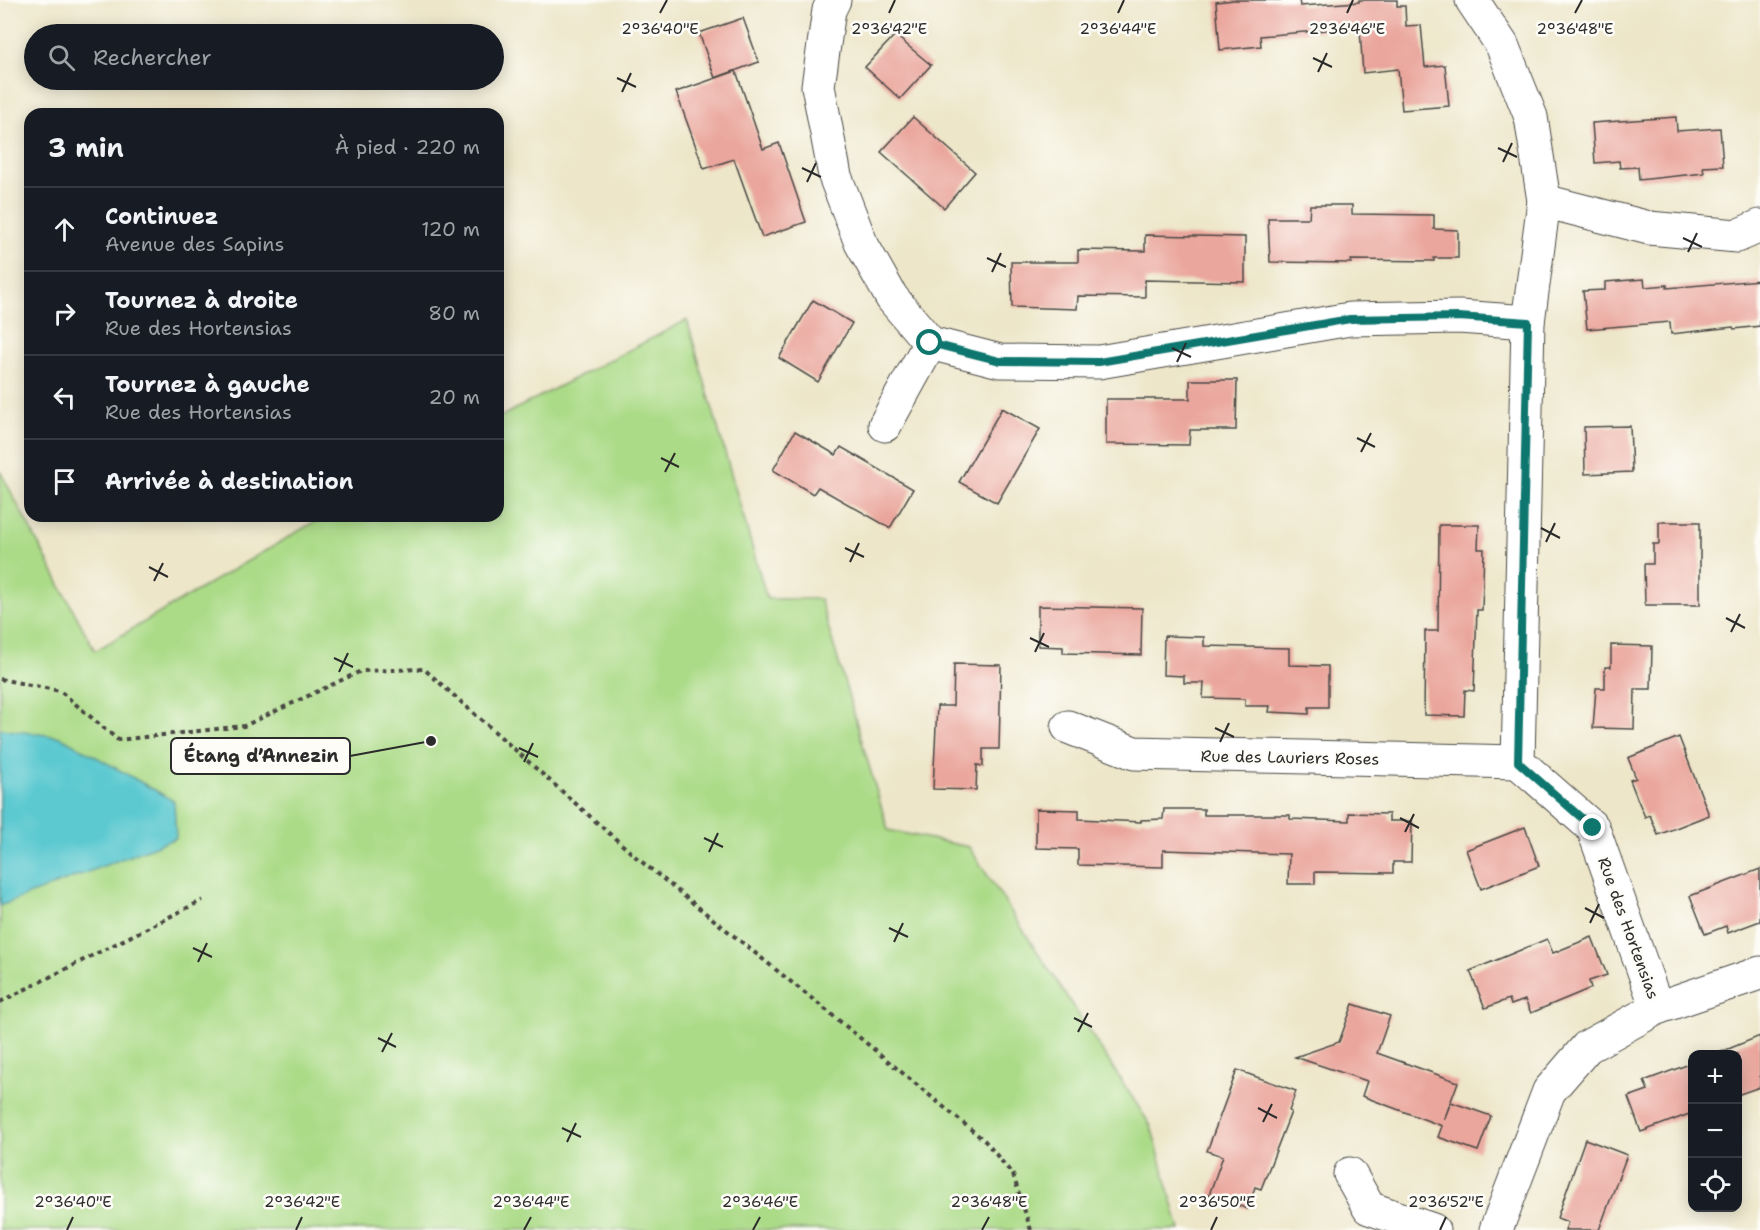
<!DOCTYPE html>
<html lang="fr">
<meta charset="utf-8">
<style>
:root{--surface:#171b24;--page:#20242c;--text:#f1f3f6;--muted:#9ea1a6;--line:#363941}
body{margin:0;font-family:"Shantell Sans",sans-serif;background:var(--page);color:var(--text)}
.controls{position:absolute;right:18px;bottom:18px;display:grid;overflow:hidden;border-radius:12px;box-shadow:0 3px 15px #0003}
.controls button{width:54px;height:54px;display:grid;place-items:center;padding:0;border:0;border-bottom:2px solid var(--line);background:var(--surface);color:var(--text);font:30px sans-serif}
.stop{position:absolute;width:18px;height:18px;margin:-14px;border:4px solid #0f766e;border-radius:50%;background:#fff}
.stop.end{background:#0f766e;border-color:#fff;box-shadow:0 2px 6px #0008}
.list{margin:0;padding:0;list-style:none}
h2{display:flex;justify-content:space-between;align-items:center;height:78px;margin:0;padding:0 24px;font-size:26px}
h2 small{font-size:20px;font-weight:400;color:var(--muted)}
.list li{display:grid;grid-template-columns:39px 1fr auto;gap:18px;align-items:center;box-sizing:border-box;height:84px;padding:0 24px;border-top:2px solid var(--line)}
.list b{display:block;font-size:22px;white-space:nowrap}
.list p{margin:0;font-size:20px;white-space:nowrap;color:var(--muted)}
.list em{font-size:20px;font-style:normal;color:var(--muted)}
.icon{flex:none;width:33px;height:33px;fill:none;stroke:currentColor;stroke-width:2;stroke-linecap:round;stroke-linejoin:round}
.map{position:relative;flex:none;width:1760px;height:1230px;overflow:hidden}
.search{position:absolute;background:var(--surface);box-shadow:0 3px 15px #0003;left:24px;top:24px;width:480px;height:66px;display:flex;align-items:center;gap:15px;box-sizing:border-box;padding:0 21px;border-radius:33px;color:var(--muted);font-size:22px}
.panel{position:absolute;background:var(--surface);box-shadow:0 3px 15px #0003;left:24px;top:108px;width:480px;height:414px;border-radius:18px}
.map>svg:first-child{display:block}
.green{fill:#acdb88;stroke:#6c835a;stroke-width:1.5}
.water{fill:#5cc9d0;stroke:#447a7e;stroke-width:1.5}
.building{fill:#eaa69c}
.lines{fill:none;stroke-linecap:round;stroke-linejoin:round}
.street-casing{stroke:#484743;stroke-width:35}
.path{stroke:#484743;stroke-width:4;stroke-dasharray:4.5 4.5;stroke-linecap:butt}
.street{stroke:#fff;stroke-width:33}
.route{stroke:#0f766e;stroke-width:8}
.ticks{fill:none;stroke:#2b2b2b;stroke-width:2}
.labels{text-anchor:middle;stroke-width:5;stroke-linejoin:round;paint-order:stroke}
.street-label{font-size:16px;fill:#2b2b2b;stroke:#fdfcf7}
.ticks-label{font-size:15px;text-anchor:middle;fill:#2b2b2b;stroke:#fdfcf7;stroke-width:5;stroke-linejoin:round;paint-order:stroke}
.leader{fill:none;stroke:#2b2b2b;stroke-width:2}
.callout-dot{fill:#2b2b2b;stroke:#fdfcf7;stroke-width:2}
.callout{fill:#fdfcf7;stroke:#2b2b2b;stroke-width:2}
.callout-label{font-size:18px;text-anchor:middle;font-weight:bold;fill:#2b2b2b}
</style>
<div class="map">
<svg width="1760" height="1230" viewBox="0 0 1760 1230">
<rect width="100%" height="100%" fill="#fdfcf7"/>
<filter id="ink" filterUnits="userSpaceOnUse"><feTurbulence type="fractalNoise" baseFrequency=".0167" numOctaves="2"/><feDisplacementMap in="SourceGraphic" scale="12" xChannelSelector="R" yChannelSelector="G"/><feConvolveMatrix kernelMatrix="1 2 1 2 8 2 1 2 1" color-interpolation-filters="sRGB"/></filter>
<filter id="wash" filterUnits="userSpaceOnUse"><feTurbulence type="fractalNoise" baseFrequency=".008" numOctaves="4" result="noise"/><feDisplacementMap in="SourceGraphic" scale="24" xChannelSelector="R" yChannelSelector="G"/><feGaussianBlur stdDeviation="1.35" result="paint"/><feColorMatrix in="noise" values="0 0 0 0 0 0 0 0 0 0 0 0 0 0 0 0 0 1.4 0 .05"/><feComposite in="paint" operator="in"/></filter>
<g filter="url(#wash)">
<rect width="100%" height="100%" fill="#ede6c9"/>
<!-- green -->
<path class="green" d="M687,320L767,599H820L888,830L969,847L1151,1126L1180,1230H0V471L95,651L324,516H498V418Z"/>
<!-- water -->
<path class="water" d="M0,729L61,737L174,801L176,838L0,906Z"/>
<g id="blocks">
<!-- building -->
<g class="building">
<path d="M1234,0H1299L1300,6L1359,2V0H1397V6H1405L1406,26L1421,25L1425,67L1445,65L1449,106L1402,110L1398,69L1363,73L1360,30L1348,31V28L1260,36L1261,46L1220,50L1216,2Z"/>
<path d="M743,18L759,62L715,78L699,33Z"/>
<path d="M895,35L931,65L900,99L865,67Z"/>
<path d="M736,71L763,149L779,143L806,222L762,237L734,159L704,169L676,92Z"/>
<path d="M913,117L975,172L944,208L881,152Z"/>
<path d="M1676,117L1677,131L1720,128L1723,166L1703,167L1704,173L1639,180L1638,167L1620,168L1619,161L1595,163L1592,123Z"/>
<path d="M1310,205H1352V214L1434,215V229L1458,230V258H1434V261L1351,260V263L1270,262L1268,218H1309Z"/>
<path d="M1145,235L1245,237V282L1145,280V297L1078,296L1077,309L1012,307L1011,262H1078V250L1145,251Z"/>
<path d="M1644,279L1645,287L1667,285V288L1760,280V326L1734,329L1733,327L1671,334L1670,322L1587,329L1583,291L1605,290V282Z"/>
<path d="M813,300L852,323L818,382L779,358Z"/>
<path d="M1190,380H1237L1236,430H1190L1189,445L1106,444V399H1190Z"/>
<path d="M1002,408L1040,429L997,503L959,482Z"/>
<path d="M1630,426L1632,472L1585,474L1584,427Z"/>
<path d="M795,431L836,455L841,447L913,489L890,528L818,487L813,494L773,470Z"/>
<path d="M1659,522H1700V605H1645L1644,564H1653V544H1659Z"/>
<path d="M1439,525H1479L1478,549H1484L1482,610H1477L1474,691L1465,690L1464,716L1424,715L1425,631H1438Z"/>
<path d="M1038,606L1142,608L1141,655L1063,653V647L1038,646Z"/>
<path d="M1164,636L1204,637V646L1289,648V665L1328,666V707H1309V714L1269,712L1270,706H1245V699L1203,698L1204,683H1184V676L1163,675Z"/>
<path d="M1611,645L1652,646L1651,689H1635L1634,729L1593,728L1596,688H1605V667H1611Z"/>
<path d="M954,664L1001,665L999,749H983V766L977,765L976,790L933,789L937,706H953Z"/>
<path d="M1679,737L1709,815L1658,835L1650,815L1645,817L1637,798L1630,780L1636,778L1628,758Z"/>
<path d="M1036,809L1079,810V819L1141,822V820L1163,819L1164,809H1204V815H1290V819L1349,821V813L1389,814V821H1412L1411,862H1393V873L1315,872V884H1288L1289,854L1163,850V867L1078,865V849L1036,848Z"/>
<path d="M1525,827L1539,866L1481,889L1466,850Z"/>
<path d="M1760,869V921L1728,933L1726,926L1705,934L1690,896Z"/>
<path d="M1592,937L1607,975L1589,981L1591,988L1531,1013L1525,1000L1511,1005L1509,999L1485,1008L1470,971L1547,939L1553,953Z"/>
<path d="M1353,1004L1390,1016L1377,1053L1458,1082L1444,1120L1451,1102L1491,1116L1478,1151L1438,1137L1442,1126L1362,1096L1367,1081L1295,1057L1339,1042Z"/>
<path d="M1760,1036V1087L1737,1095V1054H1716Z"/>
<path d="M1692,1063V1113L1641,1132L1628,1097L1648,1090L1644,1081Z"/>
<path d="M1237,1070L1296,1091L1289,1111L1291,1112L1261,1189L1255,1187L1248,1209L1209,1195L1223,1156L1207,1151Z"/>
<path d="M1585,1139L1627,1155L1599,1230H1565L1568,1222L1557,1218Z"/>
</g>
</g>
</g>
<g filter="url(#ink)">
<use href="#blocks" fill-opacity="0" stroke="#484743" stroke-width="1.5"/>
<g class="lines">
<defs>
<g id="street">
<path d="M834,0L829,10L818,86L835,176L861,243L892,298L930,343L1000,361L1099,362L1350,319L1459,317L1528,322"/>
<path d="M1472,0L1502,45L1531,117L1544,201L1528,322L1518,762L1593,828L1657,1008"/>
<path d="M1544,201L1649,228L1737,236L1760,226"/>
<path d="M885,425L930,343"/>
<path d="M1068,727L1134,753L1518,762"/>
<path d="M1350,1174L1369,1208L1433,1230"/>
<path d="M1496,1230L1549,1091L1587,1047L1657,1008L1760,973"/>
</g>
</defs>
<!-- street casing -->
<use href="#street" class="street-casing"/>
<!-- path -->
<g class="path">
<path d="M0,679L60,691L118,740L244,726L361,671L424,669L637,858L831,1014L985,1141L1013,1175L1031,1230"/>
<path d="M0,1002L203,900"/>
</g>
<!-- street -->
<use href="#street" class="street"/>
</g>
</g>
<g class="lines" filter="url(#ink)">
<!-- route -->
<path class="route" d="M930,343L1000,361L1099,362L1350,319L1459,317L1528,322L1518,762L1593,828"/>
</g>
<!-- ticks -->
<path class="ticks" d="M660,13L667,0M889,13L895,0M1118,13L1124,0M1347,13L1353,0M1575,13L1582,0M1313,58L1332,67M1318,72L1327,53M617,78L636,87M622,92L631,73M1498,148L1517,157M1503,162L1512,143M802,168L821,177M807,182L816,163M1683,238L1702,247M1688,252L1697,233M987,258L1006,267M992,272L1001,253M1172,348L1191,357M1177,362L1186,343M1357,438L1375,447M1361,452L1371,433M661,458L679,467M665,472L675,453M1541,528L1560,538M1546,542L1555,523M845,548L864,557M850,562L859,543M149,567L168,577M154,581L163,563M1726,618L1745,628M1731,632L1740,614M1030,638L1049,647M1035,652L1044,633M334,658L353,667M339,672L348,653M1215,728L1234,737M1220,742L1229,723M519,748L538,757M524,762L533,743M1400,818L1419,828M1405,832L1414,814M704,838L723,847M709,852L718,833M1585,908L1604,918M1590,923L1599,904M889,928L908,937M894,942L903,923M193,948L212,957M198,962L207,943M1074,1018L1092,1027M1078,1032L1088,1013M378,1038L396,1047M382,1052L392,1033M1258,1108L1277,1118M1263,1122L1272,1104M562,1128L581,1137M567,1142L576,1123M67,1230L73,1217M296,1230L302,1217M524,1230L531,1217M753,1230L760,1217M982,1230L989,1217M1211,1230L1217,1217M1440,1230L1446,1217"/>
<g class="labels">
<!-- street labels -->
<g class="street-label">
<text transform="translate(1290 757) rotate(1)" y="6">Rue des Lauriers Roses</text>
<text transform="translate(1629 928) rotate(70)" y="6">Rue des Hortensias</text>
</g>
</g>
<g class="ticks-label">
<text x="660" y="34">2°36'40"E</text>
<text x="889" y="34">2°36'42"E</text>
<text x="1118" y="34">2°36'44"E</text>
<text x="1347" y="34">2°36'46"E</text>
<text x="1575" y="34">2°36'48"E</text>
<text x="73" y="1207">2°36'40"E</text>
<text x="302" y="1207">2°36'42"E</text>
<text x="531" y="1207">2°36'44"E</text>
<text x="760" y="1207">2°36'46"E</text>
<text x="989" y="1207">2°36'48"E</text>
<text x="1217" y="1207">2°36'50"E</text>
<text x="1446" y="1207">2°36'52"E</text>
</g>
<!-- callouts -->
<path class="leader" d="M431 741L350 756"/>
<circle class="callout-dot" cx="431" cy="741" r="6"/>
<rect class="callout" x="171" y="738" width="179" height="36" rx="6"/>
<g class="callout-label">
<text x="261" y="762">Étang d’Annezin</text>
</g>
</svg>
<div class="controls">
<button>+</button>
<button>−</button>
<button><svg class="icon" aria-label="locate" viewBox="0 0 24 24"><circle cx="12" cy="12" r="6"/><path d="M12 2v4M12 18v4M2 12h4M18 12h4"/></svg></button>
</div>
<div class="stop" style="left:930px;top:343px"></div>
<div class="stop end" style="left:1593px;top:828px"></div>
<div class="search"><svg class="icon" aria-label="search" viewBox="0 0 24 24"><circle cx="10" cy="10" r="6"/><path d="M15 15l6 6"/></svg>Rechercher</div>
<section class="panel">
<h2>3 min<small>À pied · 220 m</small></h2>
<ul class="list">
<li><svg class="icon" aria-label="ahead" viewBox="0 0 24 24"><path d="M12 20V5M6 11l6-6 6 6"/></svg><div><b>Continuez</b><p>Avenue des Sapins</p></div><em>120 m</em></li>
<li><svg class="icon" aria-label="right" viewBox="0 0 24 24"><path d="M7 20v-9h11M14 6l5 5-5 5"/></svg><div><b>Tournez à droite</b><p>Rue des Hortensias</p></div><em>80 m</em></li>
<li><svg class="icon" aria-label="left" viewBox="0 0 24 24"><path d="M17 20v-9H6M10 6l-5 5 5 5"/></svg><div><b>Tournez à gauche</b><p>Rue des Hortensias</p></div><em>20 m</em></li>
<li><svg class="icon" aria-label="arrive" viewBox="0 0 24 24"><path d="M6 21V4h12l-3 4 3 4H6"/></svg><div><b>Arrivée à destination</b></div></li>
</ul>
</section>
</div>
